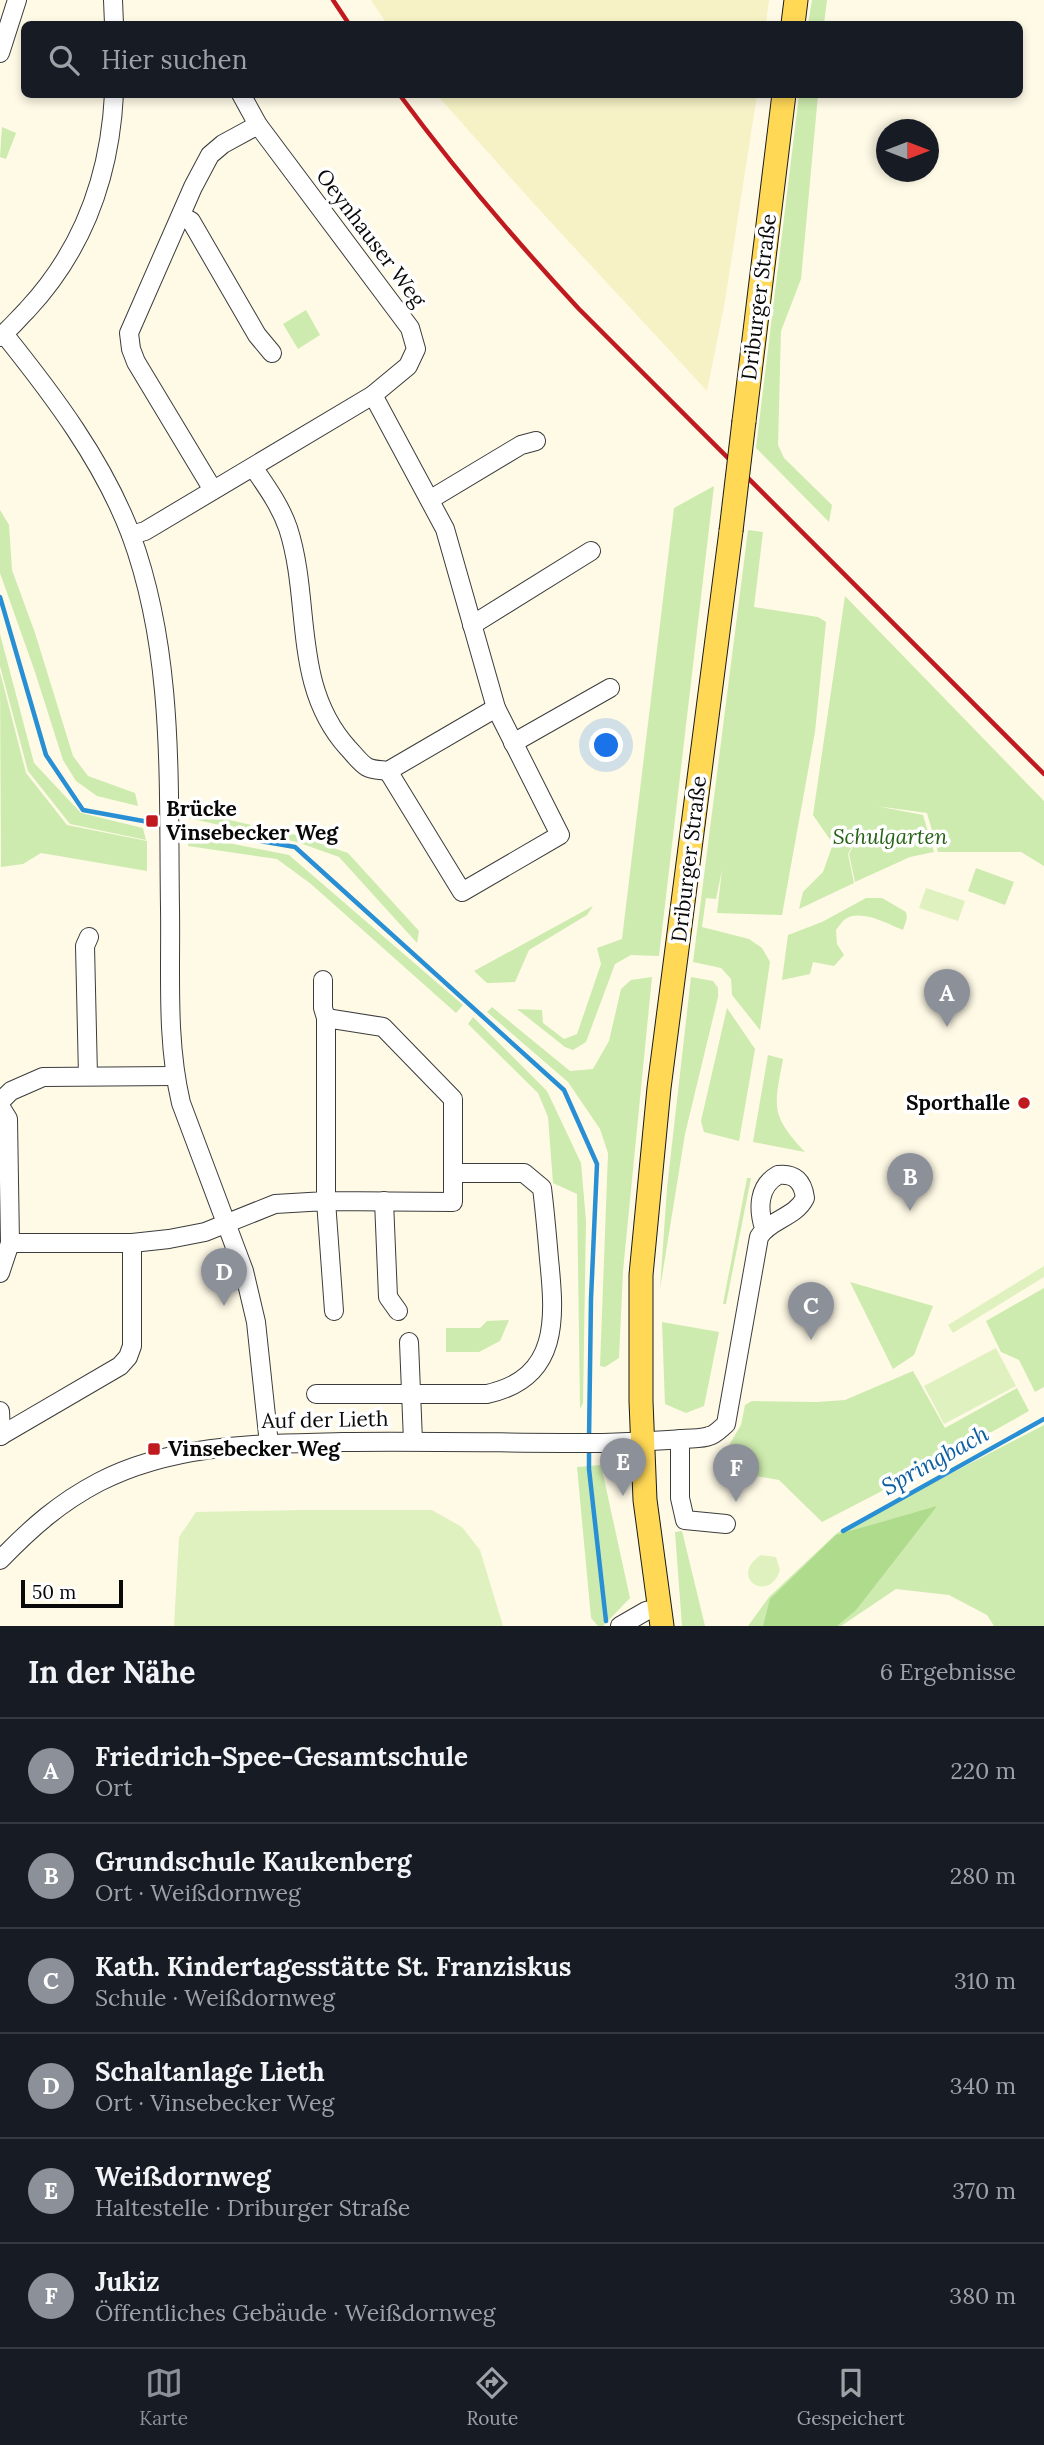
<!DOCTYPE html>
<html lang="de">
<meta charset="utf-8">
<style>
:root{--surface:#171b24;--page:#242831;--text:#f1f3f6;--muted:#9ea1a6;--line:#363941;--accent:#8c9099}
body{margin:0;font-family:Lora,serif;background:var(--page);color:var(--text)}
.compass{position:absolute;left:876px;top:119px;width:63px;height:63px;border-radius:50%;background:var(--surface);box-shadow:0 4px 10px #0003;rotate:90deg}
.scale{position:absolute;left:21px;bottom:18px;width:102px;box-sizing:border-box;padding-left:7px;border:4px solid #090909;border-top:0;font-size:19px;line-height:24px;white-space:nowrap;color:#090909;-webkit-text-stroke:5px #fff;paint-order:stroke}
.you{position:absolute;left:607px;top:746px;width:24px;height:24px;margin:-18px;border:5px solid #fff;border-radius:50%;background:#1a73e8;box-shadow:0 0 0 10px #1a73e833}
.badge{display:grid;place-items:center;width:46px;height:46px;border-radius:50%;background:var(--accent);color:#fff;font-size:23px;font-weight:700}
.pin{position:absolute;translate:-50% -58px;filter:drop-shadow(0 2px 4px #0008)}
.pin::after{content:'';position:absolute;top:37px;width:24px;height:21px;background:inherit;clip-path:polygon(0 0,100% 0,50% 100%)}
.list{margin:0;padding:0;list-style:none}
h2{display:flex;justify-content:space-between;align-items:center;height:91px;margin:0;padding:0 28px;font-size:30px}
h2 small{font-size:23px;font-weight:400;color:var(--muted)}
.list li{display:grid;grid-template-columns:46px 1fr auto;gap:21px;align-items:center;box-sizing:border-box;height:105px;padding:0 28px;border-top:2px solid var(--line)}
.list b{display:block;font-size:26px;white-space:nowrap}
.list p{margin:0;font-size:23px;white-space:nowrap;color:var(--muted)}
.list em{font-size:23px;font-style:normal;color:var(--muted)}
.icon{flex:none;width:38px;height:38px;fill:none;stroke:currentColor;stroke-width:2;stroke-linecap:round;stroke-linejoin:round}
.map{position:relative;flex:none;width:1044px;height:1626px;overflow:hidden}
.search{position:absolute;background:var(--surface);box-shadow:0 4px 10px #0003;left:21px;right:21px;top:21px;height:77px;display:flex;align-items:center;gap:18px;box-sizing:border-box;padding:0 24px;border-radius:10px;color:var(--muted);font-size:26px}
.sheet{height:721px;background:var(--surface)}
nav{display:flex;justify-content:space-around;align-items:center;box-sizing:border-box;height:98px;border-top:2px solid var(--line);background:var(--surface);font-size:19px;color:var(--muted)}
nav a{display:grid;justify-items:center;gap:4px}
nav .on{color:var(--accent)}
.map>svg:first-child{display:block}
.farmland{fill:#f6f2c5}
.green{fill:#cdebae}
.forest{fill:#afdc8c}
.pitch{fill:#e0f1c0}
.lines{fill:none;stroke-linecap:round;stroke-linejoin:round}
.stream{stroke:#298fd5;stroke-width:4.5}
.minor-casing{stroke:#3c3c3c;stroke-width:20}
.major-casing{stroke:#1a1a1a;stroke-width:25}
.minor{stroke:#fff;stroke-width:18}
.major{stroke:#ffd856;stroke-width:23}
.rail{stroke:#c01a20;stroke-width:4.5}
.major-bridge-casing{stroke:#1a1a1a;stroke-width:25;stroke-linecap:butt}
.major-bridge{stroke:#ffd856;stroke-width:23}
.poi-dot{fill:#c01a20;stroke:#fff;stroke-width:2.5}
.labels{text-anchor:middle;stroke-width:7;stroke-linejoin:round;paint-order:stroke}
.street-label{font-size:21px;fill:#090909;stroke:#fff}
.poi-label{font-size:21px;font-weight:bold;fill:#090909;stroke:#fff;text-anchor:start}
.park-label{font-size:21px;font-style:italic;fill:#266317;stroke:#fff}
.water-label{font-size:23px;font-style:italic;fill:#0d5ea1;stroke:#fff}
</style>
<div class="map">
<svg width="1044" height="1626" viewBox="0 0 1044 1626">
<rect width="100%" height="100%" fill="#fffae6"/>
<!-- farmland -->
<g class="farmland">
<path d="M371,0H769L766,24H387Z"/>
<path d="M437,95H757L725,301L707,391L535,205Z"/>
</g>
<!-- green -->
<g class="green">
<path d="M812,0H827L824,24H808Z"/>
<path d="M799,95H818L801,279L781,331L778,445L784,458L832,505L829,522L756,448Z"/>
<path d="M2,127L16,133L6,159L0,157Z"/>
<path d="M306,310L320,335L298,349L283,324Z"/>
<path d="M714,486L659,956L631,955L615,964L586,1042L573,1050L565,1047L517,1009L542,1010L543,1023L564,1039L577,1034L601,964L597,948L622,939L674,508Z"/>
<path d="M0,510L9,525L12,570L35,633L73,756L88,776L135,793L138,806L97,796L76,781L63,760L35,672L0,573Z"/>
<path d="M748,530L763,532L754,607L818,617L826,622L815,732L782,915L717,913L722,870L716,899L706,898L702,927L749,939L762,948L770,962L760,1030L732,995L731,979L721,968L693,962Z"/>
<path d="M845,596L1044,801V866L1021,852H938L927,813L876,806L923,815L934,852L910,857L855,882L849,854L866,823L848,854L854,883L799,909L803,892L823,872L833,844L813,815Z"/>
<path d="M0,634L34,763L81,813L143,828L146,840L70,824L28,771L0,666Z"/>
<path d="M0,672L26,773L67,825L147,841V871L41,853L23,864L1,867Z"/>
<path d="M189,811L296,835L348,853L419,931L417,943L339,857L297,842L188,818Z"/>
<path d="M188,835L289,855L463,1005L456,1013L311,884L277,859L188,846Z"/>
<path d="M976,868L1014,882L1005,905L968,891Z"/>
<path d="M866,898H882L906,912L907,918L903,930C888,924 863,910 847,918C843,920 839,926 836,930L837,944L844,955L834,966L813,962L810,974L782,980L788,935L822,922Z"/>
<path d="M593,906L587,915L529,950L515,982L487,983L474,971Z"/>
<path d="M652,977L623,1271L619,1358L605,1367L600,1366L608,1153L600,1129L568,1082L487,1012L492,1007L570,1071L593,1069L609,1041L621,989L631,980Z"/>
<path d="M691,977L713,981L718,988V997L685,1134L660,1289L667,1188Z"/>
<path d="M727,1008L755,1049L739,1141L704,1132L701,1121Z"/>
<path d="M473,1017L547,1091L581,1163L586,1221L583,1403L580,1409L577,1194L553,1183L548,1117L538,1093L468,1024Z"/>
<path d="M768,1055L783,1059C774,1107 770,1115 805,1152L753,1142Z"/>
<path d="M747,1178H751L726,1304H723Z"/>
<path d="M850,1282L933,1306L914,1355L893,1369Z"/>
<path d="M1044,1288V1387L1035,1392L1019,1360L1001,1352L986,1321Z"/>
<path d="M509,1320L500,1341L479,1352H446V1328H480L487,1321Z"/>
<path d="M662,1322L719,1332L704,1406L686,1413L665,1404Z"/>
<path d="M913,1371L945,1428L1017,1388L1029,1411L936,1463L822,1522L779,1480L756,1476L729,1445L741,1425L745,1405L752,1401L817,1402L845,1400Z"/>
<path d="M1044,1425V1626H994L987,1615L949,1595L896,1589L841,1626H748L769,1597L837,1533Z"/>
<path d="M601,1465L630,1598L603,1626H598L591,1618L577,1467Z"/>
<path d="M682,1531L705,1626H682L675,1532Z"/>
</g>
<!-- forest -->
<path class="forest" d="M937,1506L856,1610L837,1626H763L770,1599L836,1535Z"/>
<!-- pitch -->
<g class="pitch">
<path d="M926,888L965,901L958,921L919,908Z"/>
<path d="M1044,1266V1277L953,1333L948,1325Z"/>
<path d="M996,1348L1016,1386L944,1424L924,1386Z"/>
<path d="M300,1510H432L462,1527L480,1550L503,1626H174L179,1537L196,1512Z"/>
<path d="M761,1555L776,1557L780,1570C769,1605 727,1577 761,1555Z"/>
</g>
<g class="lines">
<!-- stream -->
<g class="stream">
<path d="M0,597L46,755L83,810L165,825"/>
<path d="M173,826L295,847L564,1090L597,1164L591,1299L589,1439"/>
<path d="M589,1447V1469L606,1621"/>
<path d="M843,1531L1044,1419"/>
</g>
<defs>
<g id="minor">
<path d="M113,0L114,24"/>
<path d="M0,53L17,0"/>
<path d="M182,216L191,221L257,335L272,353"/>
<path d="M4,334C53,395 103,461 131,535C175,655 168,783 170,908C171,973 166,1039 181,1103L244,1271L256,1322L269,1444"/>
<path d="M0,337C10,329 18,319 27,310C83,250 110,175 114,94"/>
<path d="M373,395L445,529L496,708L560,835L462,892L388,771"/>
<path d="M253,467C266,486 280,505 288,528C312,602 291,685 348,748C353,753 360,763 367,767C372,770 382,770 388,771L496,708"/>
<path d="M213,490L136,362L131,349L129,333L193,187L210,155L223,144L258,125"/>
<path d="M431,499L521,445L536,441"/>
<path d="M131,535L145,531L373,395L408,366L416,349L410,328L258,125L241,94"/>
<path d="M472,625L591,551"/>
<path d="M513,743L610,688"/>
<path d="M323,980V1008L326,1018"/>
<path d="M88,1076L85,946L89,937"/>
<path d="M0,1102L11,1091L43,1077L174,1076"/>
<path d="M0,1106L8,1119L10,1243"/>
<path d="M384,1201L388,1297L398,1311"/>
<path d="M0,1273L10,1243H132L169,1239L205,1232L275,1204L326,1201L453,1202V1099L383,1027L326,1018V1201L334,1311"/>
<path d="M409,1342L413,1441"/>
<path d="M316,1394H487C560,1378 555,1318 549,1259C547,1235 545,1212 542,1188L524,1173H454"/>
<path d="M0,1411L1,1436"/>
<path d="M0,1436L120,1366L128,1357L132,1346V1243"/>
<path d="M680,1439V1498L685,1520L726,1524"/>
<path d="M0,1560C31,1528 59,1503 99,1482C175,1443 261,1444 343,1442C430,1441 517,1443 603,1443C630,1442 657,1441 683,1439C691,1438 702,1439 709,1436C715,1435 721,1428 726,1424L759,1237C770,1219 795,1218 805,1198C803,1182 795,1173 778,1175C758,1186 758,1209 764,1228"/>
<path d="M620,1626L646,1611L659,1608"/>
</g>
<g id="major">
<path d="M793,24L796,0"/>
<path d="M744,421L784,94"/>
<path d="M662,1626L645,1500L641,1401V1275L659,1088L731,531"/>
</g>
</defs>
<!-- minor casing -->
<use href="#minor" class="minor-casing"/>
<!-- major casing -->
<use href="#major" class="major-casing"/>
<!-- minor -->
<use href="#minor" class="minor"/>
<!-- major -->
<use href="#major" class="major"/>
<!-- rail -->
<g class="rail">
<path d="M333,0L349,24"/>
<path d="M399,94C455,170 515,240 579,309L1044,774"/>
</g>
<defs>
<path id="major-bridge" d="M731,531L744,421"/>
</defs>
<!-- major-bridge casing -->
<use href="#major-bridge" class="major-bridge-casing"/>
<!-- major-bridge -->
<use href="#major-bridge" class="major-bridge"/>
</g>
<!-- markers -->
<g class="poi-dot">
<rect x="145" y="814" width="14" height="14" rx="3.5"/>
<circle cx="1024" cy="1103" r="7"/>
<rect x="147" y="1442" width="14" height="14" rx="3.5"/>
</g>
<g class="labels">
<!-- street labels -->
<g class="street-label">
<text transform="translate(371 238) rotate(53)" y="7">Oeynhauser Weg</text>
<text transform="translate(759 297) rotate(-83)" y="7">Driburger Straße</text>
<text transform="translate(689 859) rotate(-83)" y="7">Driburger Straße</text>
<text transform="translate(325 1420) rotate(-1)" y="7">Auf der Lieth</text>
</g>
<!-- poi labels -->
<g class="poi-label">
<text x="166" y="816">Brücke<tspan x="166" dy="24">Vinsebecker Weg</tspan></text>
<text x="1010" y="1110" text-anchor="end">Sporthalle</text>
<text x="168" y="1456">Vinsebecker Weg</text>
</g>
<!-- park labels -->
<g class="park-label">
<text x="890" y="844">Schulgarten</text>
</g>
<!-- water labels -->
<g class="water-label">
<text transform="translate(935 1460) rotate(-29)" y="8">Springbach</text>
</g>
</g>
</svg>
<svg class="compass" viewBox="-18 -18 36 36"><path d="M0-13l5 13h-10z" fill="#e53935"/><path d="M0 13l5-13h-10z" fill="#9ea1a6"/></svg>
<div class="scale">50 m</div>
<div class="you"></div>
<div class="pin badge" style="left:947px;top:1027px">A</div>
<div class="pin badge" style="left:910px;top:1211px">B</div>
<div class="pin badge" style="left:811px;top:1340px">C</div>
<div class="pin badge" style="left:224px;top:1306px">D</div>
<div class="pin badge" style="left:623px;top:1496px">E</div>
<div class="pin badge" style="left:736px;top:1502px">F</div>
<div class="search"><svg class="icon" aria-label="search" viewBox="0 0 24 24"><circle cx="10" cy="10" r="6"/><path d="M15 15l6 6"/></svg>Hier suchen</div>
</div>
<section class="sheet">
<h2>In der Nähe<small>6 Ergebnisse</small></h2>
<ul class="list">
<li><span class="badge">A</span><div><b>Friedrich-Spee-Gesamtschule</b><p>Ort</p></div><em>220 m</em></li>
<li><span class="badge">B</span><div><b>Grundschule Kaukenberg</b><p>Ort · Weißdornweg</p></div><em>280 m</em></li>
<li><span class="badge">C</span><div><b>Kath. Kindertagesstätte St. Franziskus</b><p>Schule · Weißdornweg</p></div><em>310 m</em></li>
<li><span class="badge">D</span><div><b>Schaltanlage Lieth</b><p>Ort · Vinsebecker Weg</p></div><em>340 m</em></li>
<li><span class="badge">E</span><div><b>Weißdornweg</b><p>Haltestelle · Driburger Straße</p></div><em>370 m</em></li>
<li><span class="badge">F</span><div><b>Jukiz</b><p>Öffentliches Gebäude · Weißdornweg</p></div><em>380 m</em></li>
</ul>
</section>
<nav>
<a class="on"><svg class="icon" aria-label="map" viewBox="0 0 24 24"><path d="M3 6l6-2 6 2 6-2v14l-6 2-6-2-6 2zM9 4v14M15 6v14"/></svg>Karte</a>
<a><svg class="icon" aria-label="directions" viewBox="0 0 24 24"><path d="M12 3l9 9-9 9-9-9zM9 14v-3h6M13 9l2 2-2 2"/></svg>Route</a>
<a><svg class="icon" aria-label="saved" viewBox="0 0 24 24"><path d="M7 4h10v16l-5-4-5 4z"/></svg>Gespeichert</a>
</nav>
